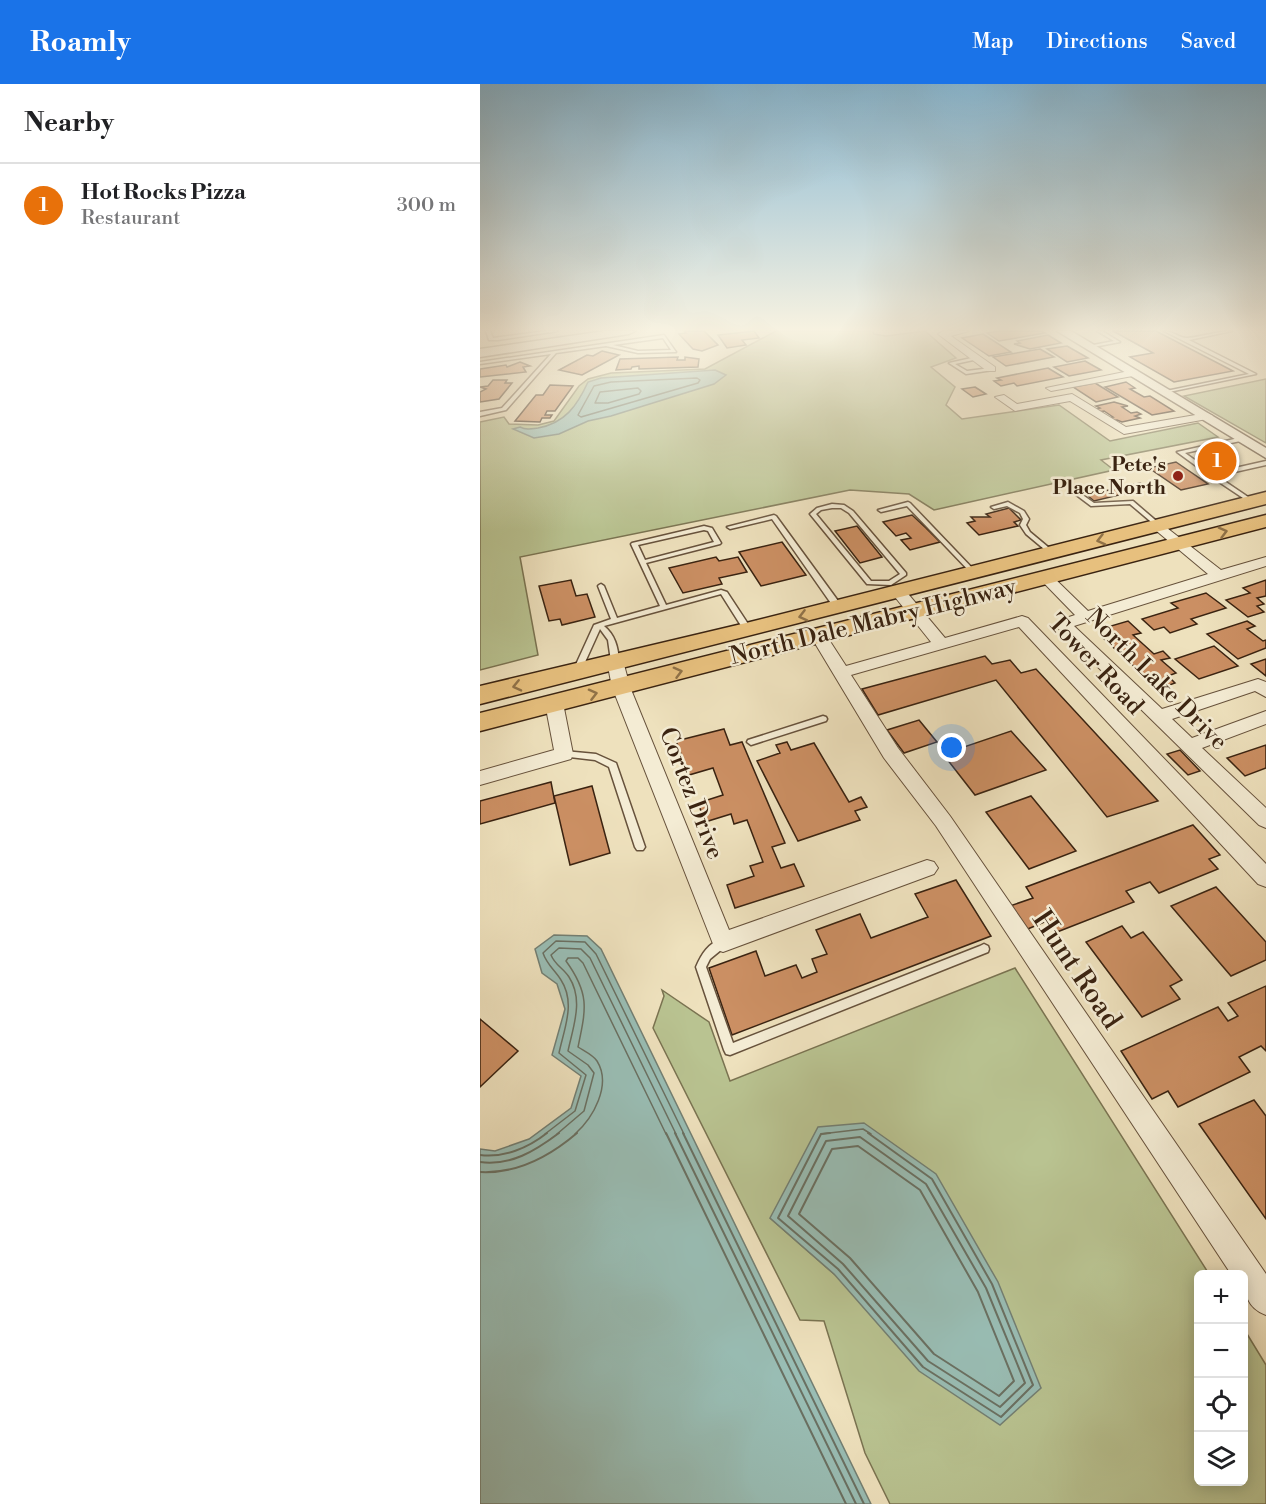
<!DOCTYPE html>
<meta charset="utf-8">
<style>
:root{--surface:#fff;--page:#f6f6f6;--text:#202124;--muted:#757577;--line:#e0e0e0;--accent:#1a73e8}
body{margin:0;font-family:"Libre Bodoni",serif;background:var(--page);color:var(--text)}
.controls{position:absolute;right:18px;bottom:18px;display:grid;overflow:hidden;border-radius:9px;box-shadow:0 3px 15px #0003}
.controls button{width:54px;height:54px;display:grid;place-items:center;padding:0;border:0;border-bottom:2px solid var(--line);background:var(--surface);color:var(--text);font:30px sans-serif}
.you{position:absolute;left:472px;top:664px;width:21px;height:21px;margin:-15px;border:4px solid #fff;border-radius:50%;background:#1a73e8;box-shadow:0 0 0 9px #1a73e833}
.badge{display:grid;place-items:center;width:39px;height:39px;border-radius:50%;background:var(--accent);color:#fff;font-size:20px;font-weight:700}
.pin{position:absolute;translate:-50% -50%;border:3px solid #fff;box-shadow:0 2px 6px #0006}
.list{margin:0;padding:0;list-style:none}
h2{display:flex;justify-content:space-between;align-items:center;height:78px;margin:0;padding:0 24px;font-size:26px}
h2 small{font-size:20px;font-weight:400;color:var(--muted)}
.list li{display:grid;grid-template-columns:39px 1fr auto;gap:18px;align-items:center;box-sizing:border-box;height:84px;padding:0 24px;border-top:2px solid var(--line)}
.list b{display:block;font-size:22px;white-space:nowrap}
.list p{margin:0;font-size:20px;white-space:nowrap;color:var(--muted)}
.list em{font-size:20px;font-style:normal;color:var(--muted)}
.icon{flex:none;width:33px;height:33px;fill:none;stroke:currentColor;stroke-width:2;stroke-linecap:round;stroke-linejoin:round}
.map{position:relative;flex:none;width:786px;height:1420px;overflow:hidden}
header{display:flex;align-items:center;gap:36px;box-sizing:border-box;height:84px;padding:0 30px;background:var(--accent);color:#fff}
header strong{font-size:28px}
nav{display:flex;gap:33px;margin-inline-start:auto;font-size:21px}
main{display:flex}
aside{flex:1;background:var(--surface)}
.map>svg:first-child{display:block}
.green{fill:#b9c391;stroke:#7a7351;stroke-width:1.5;fill-rule:evenodd}
.water{fill:#99bdb4;stroke:#737f73;stroke-width:1.5}
.lines{fill:none;stroke-linecap:round;stroke-linejoin:round}
.shore-far1{stroke:#6a7062;stroke-width:1.5}
.shore{stroke:#6a7062;stroke-width:2}
.building{fill:#cb8f63;stroke:#3a2311;stroke-width:1.5}
.service-casing{stroke:#67523c;stroke-width:3}
.minor-casing{stroke:#67523c;stroke-width:2}
.tertiary-casing{stroke:#67523c;stroke-width:3}
.primary-casing{stroke:#3a2311;stroke-width:3}
.service{fill:#f4ecd4;fill-rule:evenodd}
.minor{fill:#f4ecd4;fill-rule:evenodd}
.tertiary{fill:#f4ecd4;fill-rule:evenodd}
.primary{fill:#e7c07e;fill-rule:evenodd}
.oneway{stroke:#907248}
.poi-dot{fill:#8f2418;stroke:#f4ecd4;stroke-width:2}
.labels{text-anchor:middle;stroke-width:5;stroke-linejoin:round;paint-order:stroke}
.far-poi-label{font-size:20px;font-weight:bold;fill:#3a2311;stroke:#f4ecd4;text-anchor:end}
.street-label{font-size:24px;fill:#3a2311;stroke:#f4ecd4}
.near-street-label{font-size:28px;fill:#3a2311;stroke:#f4ecd4}
</style>
<header>
<strong>Roamly</strong>
<nav><a>Map</a><a>Directions</a><a>Saved</a></nav>
</header>
<main>
<aside>
<h2>Nearby<small></small></h2>
<ul class="list">
<li><span class="badge" style="background:#e8710a">1</span><div><b>Hot Rocks Pizza</b><p>Restaurant</p></div><em>300 m</em></li>
</ul>
</aside>
<div class="map">
<svg width="786" height="1420" viewBox="0 0 786 1420">
<rect width="100%" height="100%" fill="#eee1bd"/>
<filter id="stains"><feTurbulence type="fractalNoise" baseFrequency=".00333" numOctaves="4"/><feColorMatrix values="0 0 0 0 .2 0 0 0 0 .09 0 0 0 0 .02 0 0 0 .5 -.17"/></filter>
<radialGradient id="worn" r=".72"><stop offset=".6" stop-color="#630" stop-opacity="0"/><stop offset="1" stop-color="#630" stop-opacity=".3"/></radialGradient>
<!-- green -->
<g class="green">
<path d="M296,247H393L394,250L406,252L445,247L476,274L451,283L475,303L466,321L482,335L579,321L630,357L718,339L738,353L621,376L634,386L454,426L429,410L370,406L40,473L58,571L0,586V338L24,333L29,340L58,341L74,337L99,302L108,295L131,289L225,285Z"/>
<path d="M786,295V359L704,312Z"/>
<path d="M535,884L729,1190H718V1398H764V1245L786,1281V1420H410L385,1369L344,1237L320,1236L173,944L184,912L182,906L229,938L250,997ZM290,1134L561,1304L354,1190Z"/>
</g>
<!-- water -->
<g class="water">
<path d="M235,286L246,291L234,300L131,332L108,337L79,350L54,354L33,345L40,343C46,346 51,345 58,344C85,339 97,322 108,298L121,294Z"/>
<path d="M74,851L107,852L121,865L391,1420H0V1065L15,1067L49,1055L91,1024L101,992L72,971L85,925L77,900L62,889L55,865Z"/>
<path d="M384,1039L456,1090L518,1198L561,1304L520,1341L439,1287L354,1190L290,1134L338,1043Z"/>
</g>
<g class="lines">
<!-- shore-far1 -->
<g class="shore-far1">
<path d="M217,294L220,296L218,299L101,333L98,331L114,302L131,298Z"/>
<path d="M158,304L161,307L159,310L128,319H115L120,308Z"/>
<path d="M65,1050L95,1027L106,991L79,969C84,945 96,919 81,896C75,886 67,881 63,869L76,857L105,858L116,870L204,1050"/>
<path d="M77,1050L104,1027L114,989L108,981L88,967C93,943 104,916 89,893C83,884 75,881 71,871L79,864L101,865L110,874L196,1050"/>
<path d="M95,1050C113,1034 132,1001 117,977C113,971 104,967 98,963C106,925 110,910 86,877L88,874H98L103,879L186,1050"/>
<path d="M341,1050L383,1045L391,1050"/>
</g>
<!-- shore -->
<g class="shore">
<path d="M186,1049L366,1420"/>
<path d="M195,1049L376,1420"/>
<path d="M203,1049L384,1420"/>
<path d="M350,1049L341,1050L298,1134L358,1185L443,1283L521,1333L553,1301L512,1200L452,1095L388,1049"/>
<path d="M380,1053L446,1100L506,1204L545,1299L520,1323L448,1277L363,1180L308,1132L346,1057Z"/>
<path d="M378,1062L440,1106L498,1208L534,1297L519,1312L454,1270L370,1174L319,1130L352,1065Z"/>
<path d="M0,1071C24,1074 48,1064 67,1049"/>
<path d="M0,1078C31,1082 55,1067 79,1049"/>
<path d="M0,1088C37,1090 69,1073 97,1049"/>
</g>
</g>
<!-- building -->
<g class="building">
<path d="M204,247H224L238,261L222,267L213,265L199,250L206,249Z"/>
<path d="M274,247L279,254L262,256L266,261L247,264L238,251Z"/>
<path d="M519,247H561L565,249L519,257L507,249Z"/>
<path d="M633,247H676L753,287L694,298L650,273L673,269Z"/>
<path d="M503,250L531,268L509,272L482,254Z"/>
<path d="M568,251L581,259L550,265L534,260L540,259L537,257Z"/>
<path d="M587,262L608,274L587,278L567,265Z"/>
<path d="M560,265L574,273L526,282L513,273Z"/>
<path d="M122,267L139,271L102,291L79,286L107,271L113,272Z"/>
<path d="M198,273L197,276H205V273L219,275L218,283L159,285V282L152,283L151,285L136,286L140,275Z"/>
<path d="M605,277L621,286L589,292L574,283Z"/>
<path d="M40,278L50,282L43,283L46,288L0,293V285L26,281L27,283Z"/>
<path d="M568,284L583,293L537,302L534,299L521,302L514,297L521,296L517,294Z"/>
<path d="M13,296H27L25,299H32L19,315L0,318V308L6,305L0,303L8,302Z"/>
<path d="M646,298L655,304L650,305L664,313L670,312L694,327L672,331L625,303Z"/>
<path d="M615,299L638,313L616,318L593,303Z"/>
<path d="M70,301L93,302L75,327H67L65,331H72L70,334H62L60,338L35,337L56,311H63Z"/>
<path d="M495,303L506,310L493,313L482,305Z"/>
<path d="M634,318L648,322L642,323L651,329L657,328L661,330L655,332L660,334L642,338L637,336L631,337L627,334L633,333L624,327L618,328L614,326L620,324L616,322Z"/>
<path d="M740,366L757,377L735,382L741,386L734,388L717,376L724,375L719,371Z"/>
<path d="M696,378L728,400L701,406L669,384Z"/>
<path d="M660,399L668,404L614,417L607,411Z"/>
<path d="M529,424L541,436L534,438L538,442L499,451L487,439L495,437L491,433H510L506,430Z"/>
<path d="M432,431L446,444L460,458L430,466L421,456L431,454L426,449L416,452L403,438Z"/>
<path d="M377,442L402,473L380,479L355,447Z"/>
<path d="M302,458L326,491L281,502L259,468Z"/>
<path d="M236,473L239,477L258,473L267,488L239,494L242,500L203,509L189,484Z"/>
<path d="M91,496L96,512L107,510L115,533L82,541L80,535L69,537L59,502Z"/>
<path d="M786,496V512L777,514L784,520L777,522L784,528L768,533L746,516L770,509L763,504Z"/>
<path d="M726,509L746,524L711,535L717,540L690,549L684,543L674,546L662,535L698,524L691,519Z"/>
<path d="M648,537L661,549L653,551L674,570L683,567L690,574L681,576L696,589L688,592L695,599L687,602L679,595L671,598L622,553L630,550L624,544Z"/>
<path d="M767,537L775,542L767,545L783,557L786,556V564L758,575L727,550Z"/>
<path d="M734,562L758,582L719,595L695,575Z"/>
<path d="M505,572L512,580L530,576L541,589L556,585L678,717L627,733L516,596L398,631L382,605Z"/>
<path d="M786,575V592L771,580Z"/>
<path d="M439,636L457,658L424,669L407,646Z"/>
<path d="M244,645L250,661L262,658L305,759L292,763L301,784L314,780L324,802L255,824L247,801L274,792L270,782L283,778L267,736L254,740L251,730L225,738L218,719L243,711L233,684L209,691L196,657Z"/>
<path d="M531,647L566,686L495,711L463,670Z"/>
<path d="M307,658L311,666L334,659L369,718L381,713L387,723L375,727L380,736L318,757L277,677L300,669L296,661Z"/>
<path d="M786,661V684L765,692L747,674Z"/>
<path d="M700,666L720,687L708,691L687,670Z"/>
<path d="M71,698L75,719L0,740V717Z"/>
<path d="M112,702L130,769L90,781L74,712Z"/>
<path d="M551,712L596,767L549,785L506,728Z"/>
<path d="M713,741L740,771L729,775L738,785L679,809L670,798L646,807L654,818L577,848L569,836L543,847L527,823L553,814L546,803Z"/>
<path d="M476,796L511,852L252,951L229,884L276,867L285,892L316,881L322,894L337,888L332,875L347,870L336,846L380,830L391,854L448,833L435,810Z"/>
<path d="M736,803L786,858V876L751,892L691,822Z"/>
<path d="M642,842L651,854L663,848L702,896L690,902L700,915L662,933L606,858Z"/>
<path d="M786,902V967L781,962L759,973L770,988L698,1023L688,1007L672,1015L641,967L738,923L748,937L758,932L748,919Z"/>
<path d="M0,935L38,967L0,1003Z"/>
<path d="M774,1016L786,1032V1135L719,1040Z"/>
</g>
<g class="lines">
<defs>
<g id="service">
<path d="M6,247H10L13,254L66,247H78L18,256H9Z"/>
<path d="M617,247H622L640,258L608,264V262L634,257Z"/>
<path d="M684,247C693,247 699,254 707,254C722,253 737,247 752,247L709,256L776,290L684,309V307H686L769,290Z"/>
<path d="M184,251L196,268L158,269L126,262L76,269L26,326L0,332V328L22,324L71,270L0,280V278ZM183,254L191,266L158,267L133,261Z"/>
<path d="M496,273L498,275L475,280L487,287L511,284L513,285V286L486,290L469,279Z"/>
<path d="M763,353L765,354V356L705,369L733,389L786,377V381L737,392L774,417L775,418L772,420L730,392L697,368Z"/>
<path d="M597,407L614,419L653,417L681,441L676,442L650,420L611,422L595,410V408Z"/>
<path d="M428,418L430,419L496,488V490H492L427,422L401,428L398,426Z"/>
<path d="M528,418L544,427L549,435L546,441L550,448L574,468V470H570L546,450L540,441L543,435L540,429L527,422L514,425L511,423Z"/>
<path d="M352,420L364,421L373,427L426,489V491L411,501L387,500L330,430L337,424ZM352,424H361L369,429L420,490L409,497H391L336,430L341,426Z"/>
<path d="M294,431L296,432L361,521V525H355L292,435L250,445L247,443Z"/>
<path d="M224,442L232,444L241,459L240,460L166,479L186,521L241,506L247,508L272,546L271,548H265L241,510L124,542C135,551 138,563 139,577L135,579L131,577L128,556L120,545L101,587L100,589H94L93,587L114,541L131,535L118,502L119,501L121,500L124,502L137,534L180,522L151,460L152,459ZM224,446L228,447L234,458L165,476L158,461Z"/>
<path d="M343,632L346,633L347,635L346,637L271,661L267,658L268,656Z"/>
<path d="M84,667L116,670L136,679L165,763L163,766H157L155,763L129,683L115,676L81,672L80,670L81,668Z"/>
<path d="M243,854L247,855L248,858L247,861L230,875L226,883L253,959L500,862L504,860L508,862L509,865L508,868L250,971L246,970L244,966L216,883C222,869 228,860 243,854Z"/>
</g>
<g id="minor">
<path d="M489,247L471,252L515,283V287H507L458,250L464,247Z"/>
<path d="M654,286L658,287V291L571,307L566,304Z"/>
<path d="M592,310L646,343L727,329L733,332L727,335L644,350L590,317L535,327L515,313L524,311L537,320Z"/>
<path d="M678,437L741,486L786,473V482L594,542L682,625L778,595L786,598V613L775,607L692,635L712,654L786,627V640L722,664L786,724V744L779,741L577,543L575,540L577,537L595,531L558,493L565,489L570,490L608,527L728,490L673,444L671,441Z"/>
<path d="M419,503L424,505L465,554L542,532L548,534L786,780V803L778,800L539,543L371,591L418,664L470,732L786,1190V1231C767,1224 764,1209 764,1190H751L456,742L404,674L330,551L332,548H344L366,582L451,558L411,508Z"/>
<path d="M135,572L143,577L150,603L249,846L447,776L454,778L458,784L454,790L243,868L235,865L132,603L127,577Z"/>
<path d="M74,613L83,619L93,670L91,675L0,701V687L74,666L65,619Z"/>
</g>
<g id="tertiary">
<path d="M125,247H155L149,250L0,273V265Z"/>
<path d="M577,247H591L786,364V374Z"/>
</g>
<g id="primary">
<path d="M786,408V420L0,620V602L266,539Z"/>
<path d="M786,431V443L0,647V629Z"/>
</g>
</defs>
<!-- service casing -->
<use href="#service" class="service-casing"/>
<!-- minor casing -->
<use href="#minor" class="minor-casing"/>
<!-- tertiary casing -->
<use href="#tertiary" class="tertiary-casing"/>
<!-- primary casing -->
<use href="#primary" class="primary-casing"/>
<!-- service -->
<use href="#service" class="service"/>
<!-- minor -->
<use href="#minor" class="minor"/>
<!-- tertiary -->
<use href="#tertiary" class="tertiary"/>
<!-- primary -->
<use href="#primary" class="primary"/>
</g>
<!-- one-way arrows -->
<defs><path id="oneway-chevron" d="M-2-3.5L2.5 0L-2 3.5" fill="none" stroke-width="1.6" stroke-linecap="round" stroke-linejoin="round" transform="scale(1.5)"/></defs>
<g class="oneway">
<use href="#oneway-chevron" transform="translate(743 448) rotate(-15)"/>
<use href="#oneway-chevron" transform="translate(621 456) rotate(166)"/>
<use href="#oneway-chevron" transform="translate(323 532) rotate(166)"/>
<use href="#oneway-chevron" transform="translate(198 588) rotate(-15)"/>
<use href="#oneway-chevron" transform="translate(37 602) rotate(167)"/>
<use href="#oneway-chevron" transform="translate(113 610) rotate(-14)"/>
</g>
<!-- sky -->
<linearGradient id="sky" x2="0" y2="1"><stop stop-color="#88b8d3"/><stop offset="0.55" stop-color="#f7f2e1"/><stop offset="1" stop-color="#f7f2e1" stop-opacity="0"/></linearGradient>
<rect width="786" height="446" fill="url(#sky)"/>
<!-- markers -->
<circle class="poi-dot" cx="698" cy="392" r="6"/>
<g class="labels">
<!-- far-poi labels -->
<g class="far-poi-label">
<text x="686" y="387">Pete's<tspan x="686" dy="23">Place North</tspan></text>
</g>
<!-- street labels -->
<g class="street-label">
<text transform="translate(393 537) rotate(-14)" y="8">North Dale Mabry Highway</text>
<text transform="translate(616 580) rotate(47)" y="8">Tower Road</text>
<text transform="translate(677 595) rotate(45)" y="8">North Lake Drive</text>
<text transform="translate(212 709) rotate(69)" y="8">Cortez Drive</text>
</g>
<!-- near-street labels -->
<g class="near-street-label">
<text transform="translate(598 885) rotate(56)" y="10">Hunt Road</text>
</g>
</g>
<rect width="100%" height="100%" filter="url(#stains)"/>
<rect width="100%" height="100%" fill="url(#worn)"/>
</svg>
<div class="controls">
<button>+</button>
<button>−</button>
<button><svg class="icon" aria-label="locate" viewBox="0 0 24 24"><circle cx="12" cy="12" r="6"/><path d="M12 2v4M12 18v4M2 12h4M18 12h4"/></svg></button>
<button><svg class="icon" aria-label="layers" viewBox="0 0 24 24"><path d="M12 4l9 5-9 5-9-5zM3 14l9 5 9-5"/></svg></button>
</div>
<div class="you"></div>
<div class="pin badge" style="left:737px;top:377px;background:#e8710a">1</div>
</div>
</main>
